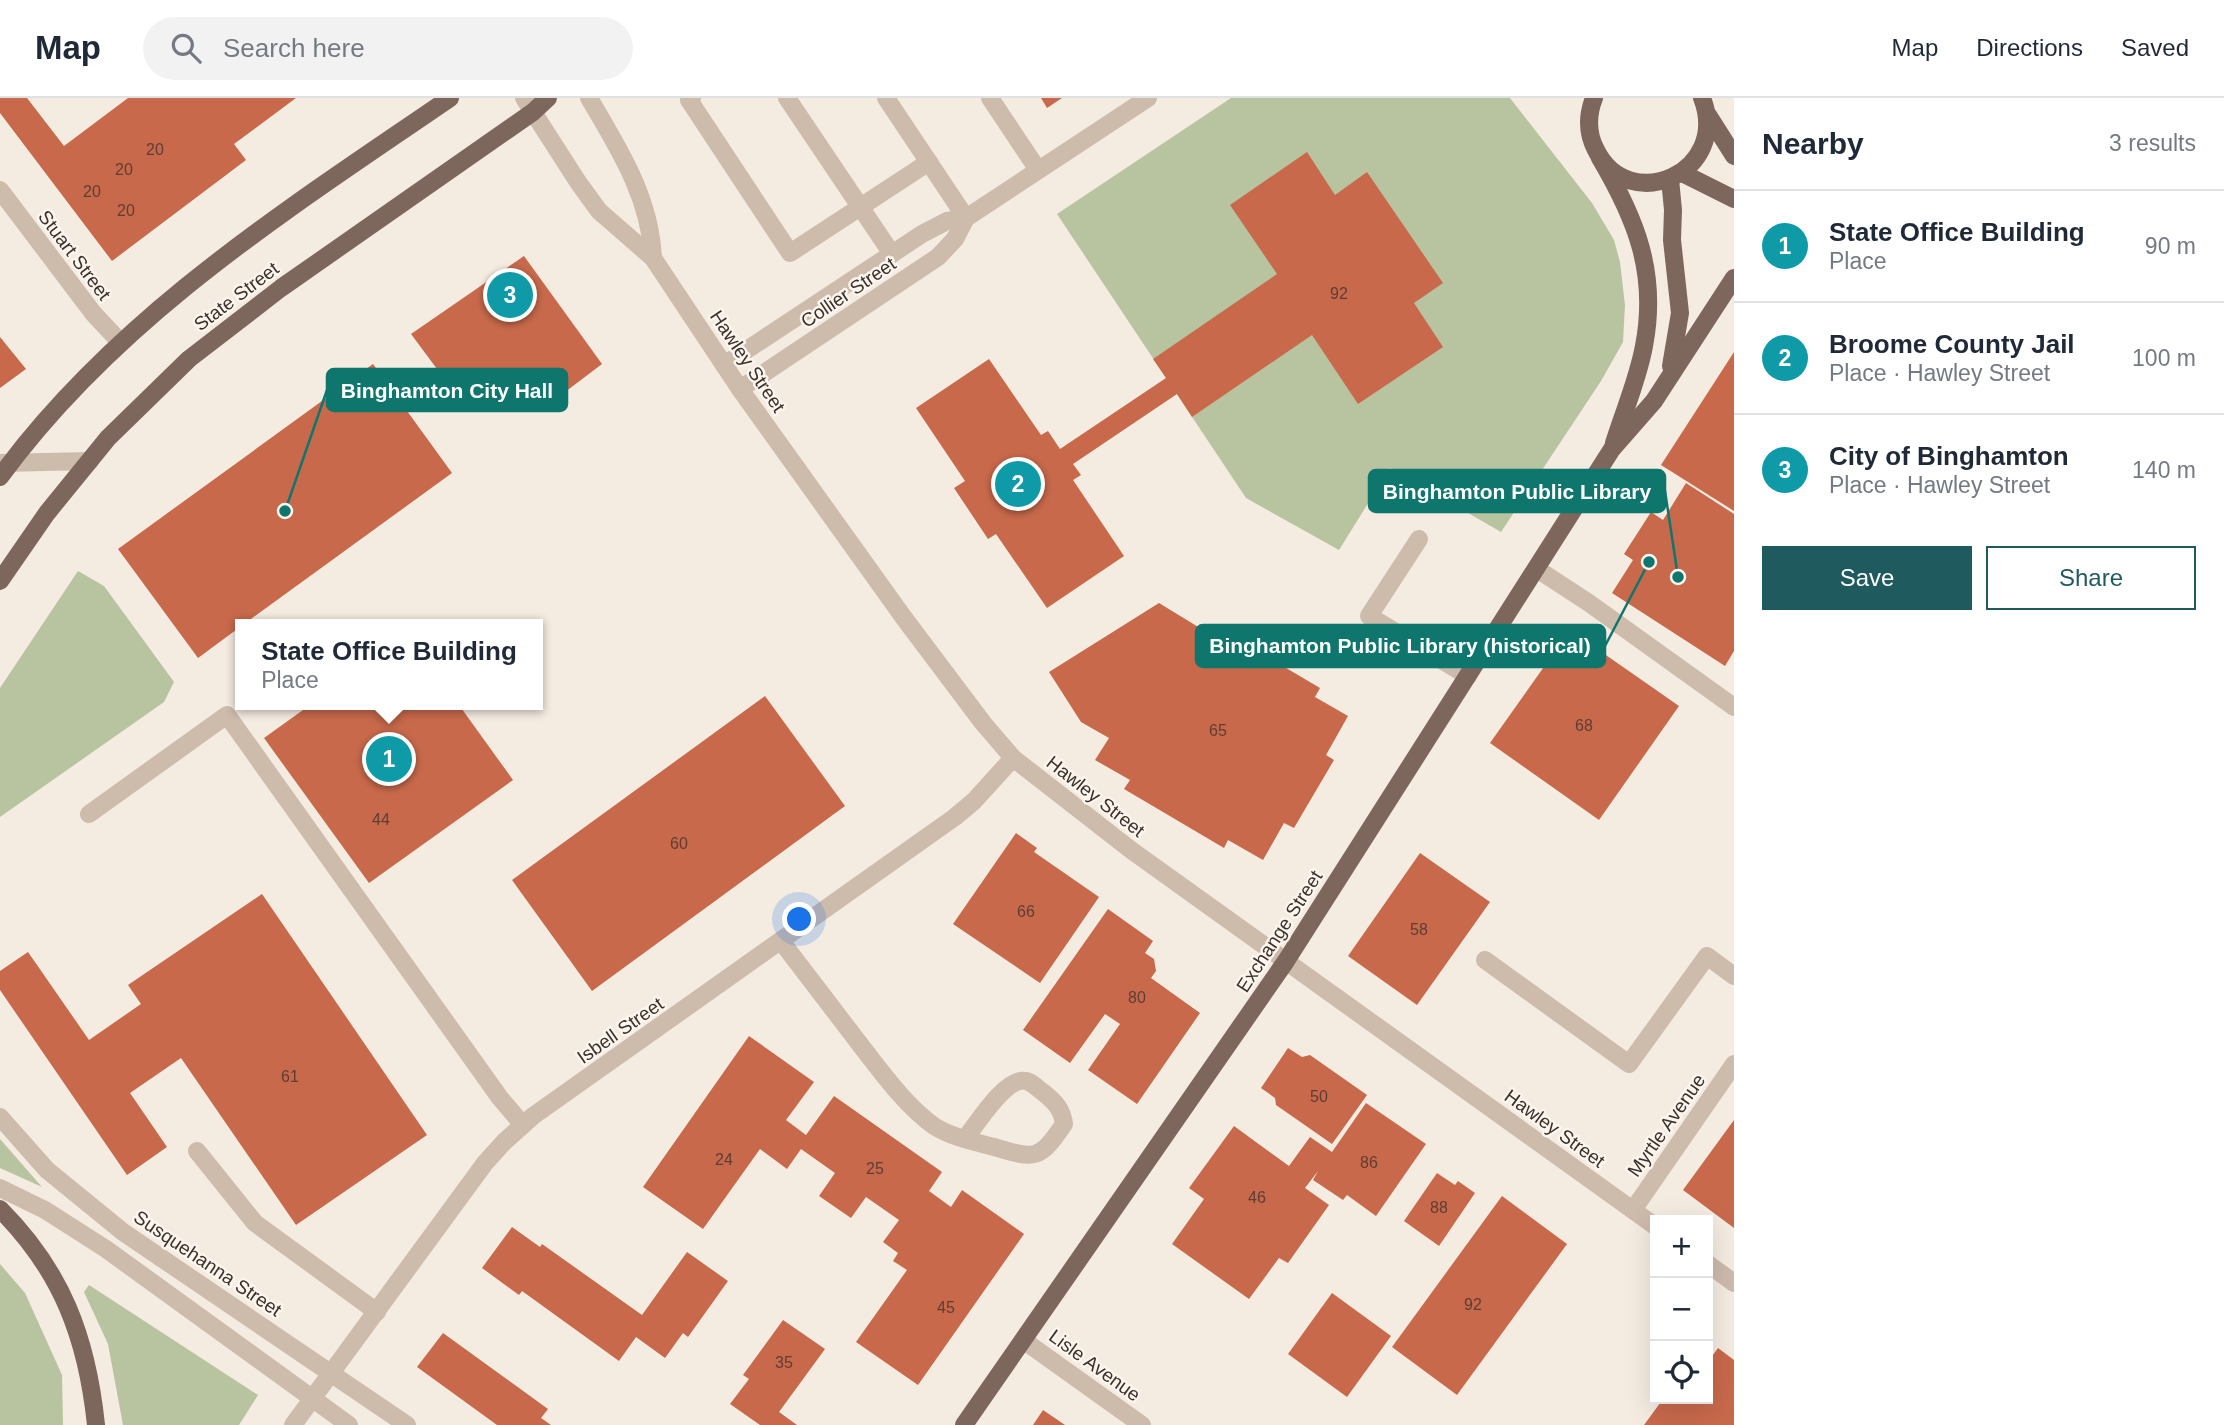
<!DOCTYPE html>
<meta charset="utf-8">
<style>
:root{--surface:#fff;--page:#f2f2f3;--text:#1f2937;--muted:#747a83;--line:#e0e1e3;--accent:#1f5a5e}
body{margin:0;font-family:Arial,sans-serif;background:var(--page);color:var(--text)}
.controls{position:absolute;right:21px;bottom:21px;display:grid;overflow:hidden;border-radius:0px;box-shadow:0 7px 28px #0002}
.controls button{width:63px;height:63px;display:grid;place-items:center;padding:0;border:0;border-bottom:2px solid var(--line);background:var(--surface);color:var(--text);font:35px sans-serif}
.you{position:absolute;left:800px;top:822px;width:24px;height:24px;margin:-18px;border:5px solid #fff;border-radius:50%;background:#1a73e8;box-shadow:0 0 0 10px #1a73e833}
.badge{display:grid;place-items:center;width:46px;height:46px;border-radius:50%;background:var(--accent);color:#fff;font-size:23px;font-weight:700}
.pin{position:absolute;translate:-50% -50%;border:4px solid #fff;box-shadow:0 2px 7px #0006}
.popup{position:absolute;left:235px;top:521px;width:308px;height:91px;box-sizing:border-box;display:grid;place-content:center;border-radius:0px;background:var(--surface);filter:drop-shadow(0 2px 5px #0005);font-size:23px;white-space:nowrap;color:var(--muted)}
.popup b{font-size:26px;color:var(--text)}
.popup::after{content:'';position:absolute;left:50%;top:100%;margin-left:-14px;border:14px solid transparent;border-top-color:var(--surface)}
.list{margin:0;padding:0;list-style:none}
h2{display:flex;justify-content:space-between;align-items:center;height:91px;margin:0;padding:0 28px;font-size:30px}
h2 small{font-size:23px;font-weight:400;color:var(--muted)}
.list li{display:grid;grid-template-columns:46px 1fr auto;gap:21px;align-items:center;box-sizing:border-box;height:112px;padding:0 28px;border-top:2px solid var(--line)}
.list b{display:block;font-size:26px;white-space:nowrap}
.list p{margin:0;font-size:23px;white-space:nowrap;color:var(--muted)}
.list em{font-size:23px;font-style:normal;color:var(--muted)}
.actions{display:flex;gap:14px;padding:21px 28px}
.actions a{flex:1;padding:16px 0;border:2px solid var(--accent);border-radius:0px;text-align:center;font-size:24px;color:var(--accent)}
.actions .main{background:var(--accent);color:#fff}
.icon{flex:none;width:38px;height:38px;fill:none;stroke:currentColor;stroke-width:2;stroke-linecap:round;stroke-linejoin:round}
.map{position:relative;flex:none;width:1734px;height:1327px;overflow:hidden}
header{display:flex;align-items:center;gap:42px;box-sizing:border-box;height:98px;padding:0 35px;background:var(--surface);border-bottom:2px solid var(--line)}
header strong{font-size:33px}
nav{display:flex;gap:38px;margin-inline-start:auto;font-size:24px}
.search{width:490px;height:63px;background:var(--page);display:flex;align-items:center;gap:18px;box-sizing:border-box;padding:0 24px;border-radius:38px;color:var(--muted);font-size:26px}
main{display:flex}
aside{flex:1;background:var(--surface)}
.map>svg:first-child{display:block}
.green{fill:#b8c4a0}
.building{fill:#c8694b}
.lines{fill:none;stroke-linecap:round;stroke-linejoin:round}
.minor{stroke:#cdbbac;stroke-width:18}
.major{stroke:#7d675c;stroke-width:18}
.labels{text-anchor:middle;stroke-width:5;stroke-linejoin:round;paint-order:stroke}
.number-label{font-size:16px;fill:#5e3e33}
.street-label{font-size:19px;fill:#3b302b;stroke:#fbf5ee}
.leader{fill:none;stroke:#0f766e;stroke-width:2.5}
.callout-dot{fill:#0f766e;stroke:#fbf5ee;stroke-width:2.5}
.callout{fill:#0f766e;stroke:#0f766e;stroke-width:2.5}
.callout-label{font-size:21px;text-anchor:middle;font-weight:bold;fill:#fff}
</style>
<header>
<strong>Map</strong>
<div class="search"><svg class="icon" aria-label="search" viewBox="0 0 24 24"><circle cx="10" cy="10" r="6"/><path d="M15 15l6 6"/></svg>Search here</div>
<nav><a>Map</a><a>Directions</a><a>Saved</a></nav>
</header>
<main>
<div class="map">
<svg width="1734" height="1327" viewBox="0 0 1734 1327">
<rect width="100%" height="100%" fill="#f4ebe1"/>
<!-- green -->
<g class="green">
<path d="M1231,0H1510L1592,105L1614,142L1620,164L1625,207L1623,244L1601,283L1501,434L1390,370L1339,452L1246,400L1057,116Z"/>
<path d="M78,473L104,488L174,584L164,604L0,719V590Z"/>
<path d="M0,1041L42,1089L0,1070Z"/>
<path d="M0,1166L25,1195L62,1277L63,1327H0Z"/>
<path d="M89,1187L258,1297L239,1327H123L108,1246L84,1194Z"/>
</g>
<!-- building -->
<g class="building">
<path d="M0,0H27L64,48L128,0H296L234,46L246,62L112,163L0,15Z"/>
<path d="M1041,0H1062L1047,10Z"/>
<path d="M1307,54L1335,97L1367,74L1443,185L1414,205L1443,249L1358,306L1312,237L1192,319L1177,296L1073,366L1081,377L1073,382L1124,458L1047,510L996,436L988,441L954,390L965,383L916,310L989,261L1041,337L1048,333L1060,351L1166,280L1153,261L1277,176L1230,107Z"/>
<path d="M524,158L602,266L565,294L440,275L411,236Z"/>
<path d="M0,239L26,271L0,290Z"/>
<path d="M1734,254V413L1661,367Z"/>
<path d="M373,266L452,375L244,526H240V529L198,560L118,451Z"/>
<path d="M1686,385L1734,416V553L1725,568L1612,495L1633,462L1624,456L1651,414L1663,422Z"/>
<path d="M1159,505L1213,538L1218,530L1320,590L1315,599L1348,618L1326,657L1334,662L1294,730L1284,725L1263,762L1228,742L1224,750L1124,691L1130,682L1095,662L1109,640L1081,624L1049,574Z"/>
<path d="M1570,532L1679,608L1599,722L1490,645Z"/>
<path d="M765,598L845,708L592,893L512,782Z"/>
<path d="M310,607H459L513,682L369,785L264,640Z"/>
<path d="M1016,735L1037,750L1034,754L1099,799L1040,885L953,826Z"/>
<path d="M1420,755L1490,804L1417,907L1348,858Z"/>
<path d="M262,796L427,1037L296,1127L181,960L130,995L167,1049L127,1077L0,892V873L28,854L89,942L141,906L128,887Z"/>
<path d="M1108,811L1153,843L1145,855L1154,861L1156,873L1151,880L1200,915L1137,1006L1088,972L1120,926L1105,916L1070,965L1023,932Z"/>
<path d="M749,938L814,984L786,1022L806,1037L834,998L942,1074L929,1093L951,1109L962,1092L1024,1136L918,1287L856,1244L907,1172L893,1163L898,1155L883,1144L899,1122L866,1099L851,1120L819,1098L835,1075L801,1051L787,1071L760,1051L703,1131L643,1089Z"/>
<path d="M1288,950L1302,959L1310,957L1367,997L1332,1046L1276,1007L1275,1000L1261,990Z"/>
<path d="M1366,1005L1426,1046L1376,1118L1347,1097L1343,1102L1313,1082L1318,1073L1305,1090L1329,1107L1288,1165L1279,1160L1249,1201L1172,1146L1204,1101L1189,1090L1234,1028L1289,1068L1310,1039L1332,1054Z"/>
<path d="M1734,1022V1130L1683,1092Z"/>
<path d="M1437,1075L1455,1087L1458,1083L1475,1095L1439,1148L1404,1123Z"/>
<path d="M1502,1098L1567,1146L1457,1297L1392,1249Z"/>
<path d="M512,1129L540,1149L542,1146L642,1217L687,1154L728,1183L688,1239L683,1235L665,1260L636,1239L619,1263L522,1193L519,1197L482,1170Z"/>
<path d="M1332,1195L1391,1238L1347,1299L1288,1256Z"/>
<path d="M783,1222L825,1251L779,1314L797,1327H760L730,1306L749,1281L743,1277Z"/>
<path d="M443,1235L548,1311L541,1320L551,1327H497L417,1269Z"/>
<path d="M1718,1250L1734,1262V1327H1644L1663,1301H1708V1264Z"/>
<path d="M1043,1312L1065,1327H1033Z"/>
</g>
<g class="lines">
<!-- minor -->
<g class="minor">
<path d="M524,0L578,84L599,113L653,160L740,291L904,520L983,625L1013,660L1131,752L1655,1128"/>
<path d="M589,0C619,51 650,99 653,160"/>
<path d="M692,0L689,2L790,155L929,64"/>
<path d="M787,0L892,156"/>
<path d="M886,0L966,120"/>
<path d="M990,0L1038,72"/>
<path d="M0,92L93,215L120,244"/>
<path d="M724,267L922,136L947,123L966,120L1148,0"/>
<path d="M740,291L938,159L955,141L966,120"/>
<path d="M0,365L90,363"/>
<path d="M1419,441L1369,518L1468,578"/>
<path d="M1537,471L1589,505L1734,609"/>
<path d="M89,716L227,617L500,1000L523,1027"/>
<path d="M781,843C808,878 835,914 862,949C883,976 906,1008 934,1028C951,1039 975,1044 994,1049C1035,1061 1039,1063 1064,1026C1062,1011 1055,1004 1044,995C1038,991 1032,984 1026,983C1006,978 976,1027 965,1041"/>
<path d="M1485,862L1629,966L1707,858L1734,878"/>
<path d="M0,1019L47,1072L123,1134L407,1327"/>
<path d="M197,1053L255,1125L377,1214"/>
<path d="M0,1090L45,1112L106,1151L349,1327"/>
<path d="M1633,1112L1734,966"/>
<path d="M1708,1166L1734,1185"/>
<path d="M1023,1242L1142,1327"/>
<path d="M293,1327L485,1065L504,1044L533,1018L955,719L974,703L1013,660"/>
</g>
<!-- major -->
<g class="major">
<path d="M1594,0C1587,18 1587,35 1596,52C1629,119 1731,74 1702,0"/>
<path d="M1708,17L1734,58"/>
<path d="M1600,60C1636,121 1658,175 1644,248C1638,281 1624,313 1614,345"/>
<path d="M1682,75L1734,101"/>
<path d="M1670,81L1673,112L1672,142L1680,215L1671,268"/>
<path d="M0,379C118,218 288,111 450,0"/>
<path d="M0,483L47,415L108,340L189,261L281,190L533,14L548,0"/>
<path d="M0,1111C62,1173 87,1240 96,1327"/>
<path d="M964,1327L1286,863L1612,351L1654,303L1734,180"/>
</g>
</g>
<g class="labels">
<!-- number labels -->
<g class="number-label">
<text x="155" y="57">20</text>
<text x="124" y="77">20</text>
<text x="92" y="99">20</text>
<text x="126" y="118">20</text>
<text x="1339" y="201">92</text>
<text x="1584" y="633">68</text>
<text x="1218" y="638">65</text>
<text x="381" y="727">44</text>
<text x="679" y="751">60</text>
<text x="1026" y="819">66</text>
<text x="1419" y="837">58</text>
<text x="1137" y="905">80</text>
<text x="290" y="984">61</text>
<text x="1319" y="1004">50</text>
<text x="724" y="1067">24</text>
<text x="1369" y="1070">86</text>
<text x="875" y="1076">25</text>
<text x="1257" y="1105">46</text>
<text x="1439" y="1115">88</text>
<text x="1473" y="1212">92</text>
<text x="946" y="1215">45</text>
<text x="784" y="1270">35</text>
</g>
<!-- street labels -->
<g class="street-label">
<text transform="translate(75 157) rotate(53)" y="7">Stuart Street</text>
<text transform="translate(848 194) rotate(-34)" y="7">Collier Street</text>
<text transform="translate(236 198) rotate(-37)" y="7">State Street</text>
<text transform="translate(748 263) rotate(56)" y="7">Hawley Street</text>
<text transform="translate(1096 698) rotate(38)" y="7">Hawley Street</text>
<text transform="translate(1279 833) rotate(-57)" y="7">Exchange Street</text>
<text transform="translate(620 932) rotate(-35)" y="7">Isbell Street</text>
<text transform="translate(1666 1027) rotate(-55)" y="7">Myrtle Avenue</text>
<text transform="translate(1555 1030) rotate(36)" y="7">Hawley Street</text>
<text transform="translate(208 1165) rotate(34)" y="7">Susquehanna Street</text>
<text transform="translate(1095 1267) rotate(36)" y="7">Lisle Avenue</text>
</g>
</g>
<!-- callouts -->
<path class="leader" d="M285 413L327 292M1678 479L1665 393M1649 464L1605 548"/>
<g class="callout-dot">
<circle cx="285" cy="413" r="7"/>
<circle cx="1678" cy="479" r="7"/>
<circle cx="1649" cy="464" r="7"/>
</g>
<g class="callout">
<rect x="327" y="271" width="240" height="42" rx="7"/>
<rect x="1369" y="372" width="296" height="42" rx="7"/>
<rect x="1196" y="527" width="409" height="42" rx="7"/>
</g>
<g class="callout-label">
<text x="447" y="300">Binghamton City Hall</text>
<text x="1517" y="401">Binghamton Public Library</text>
<text x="1400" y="555">Binghamton Public Library (historical)</text>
</g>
</svg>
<div class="controls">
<button>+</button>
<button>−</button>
<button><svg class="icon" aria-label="locate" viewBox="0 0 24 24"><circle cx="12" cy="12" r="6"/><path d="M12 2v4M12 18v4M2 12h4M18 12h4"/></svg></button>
</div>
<div class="you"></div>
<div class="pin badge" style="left:389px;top:661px;background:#0f9aa8">1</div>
<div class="popup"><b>State Office Building</b>Place</div>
<div class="pin badge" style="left:1018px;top:386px;background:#0f9aa8">2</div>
<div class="pin badge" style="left:510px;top:197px;background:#0f9aa8">3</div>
</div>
<aside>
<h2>Nearby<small>3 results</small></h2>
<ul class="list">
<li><span class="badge" style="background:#0f9aa8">1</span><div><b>State Office Building</b><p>Place</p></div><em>90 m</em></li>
<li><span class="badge" style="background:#0f9aa8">2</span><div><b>Broome County Jail</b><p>Place · Hawley Street</p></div><em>100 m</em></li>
<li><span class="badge" style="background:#0f9aa8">3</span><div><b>City of Binghamton</b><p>Place · Hawley Street</p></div><em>140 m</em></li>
</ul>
<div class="actions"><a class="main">Save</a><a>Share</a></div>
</aside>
</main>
